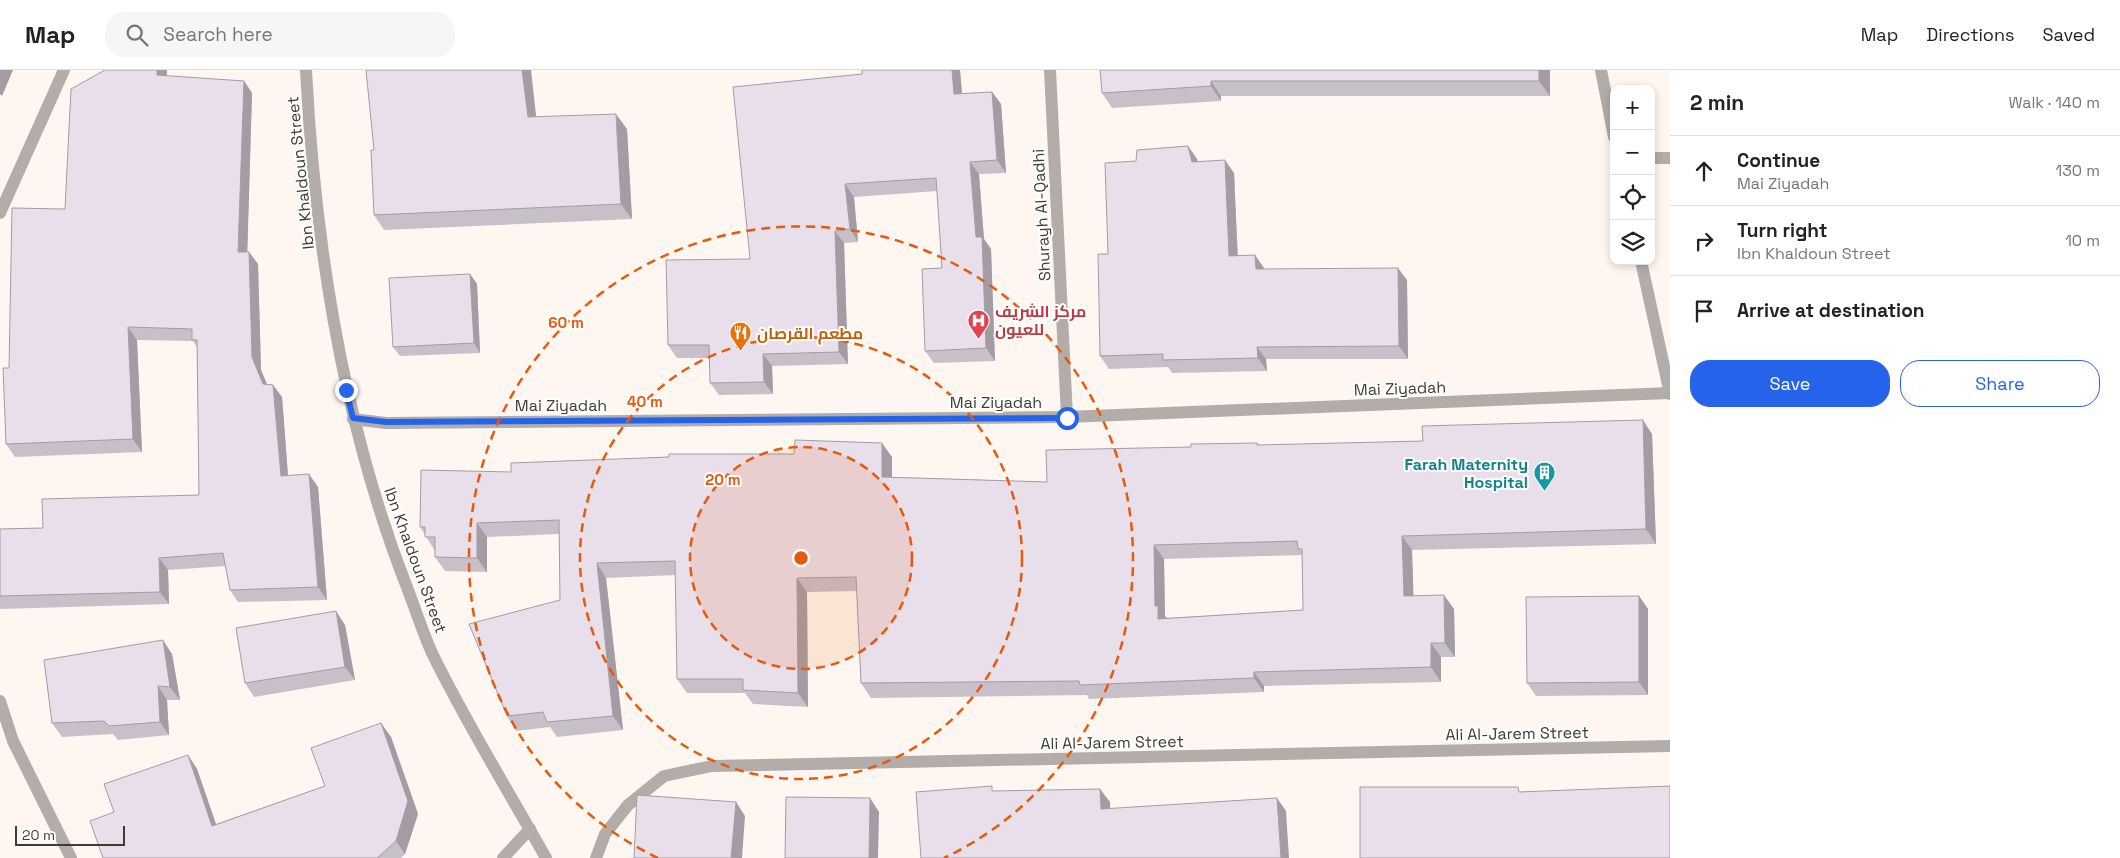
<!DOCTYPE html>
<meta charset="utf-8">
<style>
:root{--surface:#fff;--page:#f6f6f6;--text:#222;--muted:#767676;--line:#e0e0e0;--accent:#2563eb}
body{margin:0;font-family:"Space Grotesk",Cairo,sans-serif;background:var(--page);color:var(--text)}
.controls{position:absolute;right:15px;top:15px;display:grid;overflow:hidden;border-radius:10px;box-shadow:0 2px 8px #0003}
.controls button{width:45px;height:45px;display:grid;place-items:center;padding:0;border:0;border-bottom:1px solid var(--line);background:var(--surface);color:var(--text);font:25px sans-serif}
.scale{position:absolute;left:15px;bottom:12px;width:110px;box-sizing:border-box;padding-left:5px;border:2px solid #403b37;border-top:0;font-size:14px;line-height:18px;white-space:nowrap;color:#403b37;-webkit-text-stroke:4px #fff;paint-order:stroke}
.stop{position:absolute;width:15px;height:15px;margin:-11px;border:4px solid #2563eb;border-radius:50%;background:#fff}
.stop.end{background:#2563eb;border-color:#fff;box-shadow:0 1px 5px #0008}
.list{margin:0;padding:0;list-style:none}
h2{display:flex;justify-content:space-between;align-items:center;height:65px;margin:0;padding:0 20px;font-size:21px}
h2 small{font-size:16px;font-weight:400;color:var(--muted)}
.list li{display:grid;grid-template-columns:32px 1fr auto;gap:15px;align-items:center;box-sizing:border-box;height:70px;padding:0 20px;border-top:1px solid var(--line)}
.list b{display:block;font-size:19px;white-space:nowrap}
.list p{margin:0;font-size:16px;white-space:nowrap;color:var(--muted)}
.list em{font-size:16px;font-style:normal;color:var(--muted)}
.actions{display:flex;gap:10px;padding:15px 20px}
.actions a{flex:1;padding:11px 0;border:1px solid var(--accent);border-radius:20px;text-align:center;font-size:18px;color:var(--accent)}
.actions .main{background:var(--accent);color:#fff}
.icon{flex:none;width:28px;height:28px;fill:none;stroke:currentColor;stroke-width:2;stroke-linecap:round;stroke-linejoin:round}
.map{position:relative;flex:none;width:1670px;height:788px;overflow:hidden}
header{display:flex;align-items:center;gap:30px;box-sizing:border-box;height:70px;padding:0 25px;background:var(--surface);border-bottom:1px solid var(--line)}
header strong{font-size:24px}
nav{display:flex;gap:28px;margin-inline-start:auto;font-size:18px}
.search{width:350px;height:45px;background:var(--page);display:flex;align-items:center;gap:12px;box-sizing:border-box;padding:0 18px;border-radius:20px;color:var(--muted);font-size:19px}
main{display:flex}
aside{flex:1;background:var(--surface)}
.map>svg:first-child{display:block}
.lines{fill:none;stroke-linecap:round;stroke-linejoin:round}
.minor{stroke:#b3ada9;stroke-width:12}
.wall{fill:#c8c0c9;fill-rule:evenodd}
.shaded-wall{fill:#a39ca4}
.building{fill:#e9dfea;stroke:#a39ca4;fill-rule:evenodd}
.route{stroke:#2563eb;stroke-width:6}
.ring{fill:none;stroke:#e8590c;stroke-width:2.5;stroke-dasharray:9 6}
.labels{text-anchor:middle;stroke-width:4;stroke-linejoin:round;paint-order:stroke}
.street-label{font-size:16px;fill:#403b37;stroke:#fff}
.health-label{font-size:16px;font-weight:bold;fill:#be3a42;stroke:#fff;text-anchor:start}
.food-label{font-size:16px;font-weight:bold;fill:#c56008;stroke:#fff;text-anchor:start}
.culture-label{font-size:16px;font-weight:bold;fill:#0d838f;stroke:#fff;text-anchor:end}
.centre{fill:#e8590c;stroke:#fff;stroke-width:2.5}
.ring-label{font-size:15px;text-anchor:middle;font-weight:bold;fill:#e8590c;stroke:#fff;stroke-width:4;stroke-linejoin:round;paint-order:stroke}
</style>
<header>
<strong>Map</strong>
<div class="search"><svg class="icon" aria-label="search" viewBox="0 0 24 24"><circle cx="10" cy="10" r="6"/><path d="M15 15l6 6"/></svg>Search here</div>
<nav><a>Map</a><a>Directions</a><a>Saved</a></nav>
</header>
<main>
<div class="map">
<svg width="1670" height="788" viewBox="0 0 1670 788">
<rect width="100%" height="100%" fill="#fef7f1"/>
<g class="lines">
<!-- minor -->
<g class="minor">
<path d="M306,0C315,177 343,355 408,520C416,541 423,563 432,583C466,653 508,720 546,788"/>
<path d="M1050,0L1067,347"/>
<path d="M1601,0L1614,67"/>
<path d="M1651,88H1670"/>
<path d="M0,143L64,0"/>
<path d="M1641,191L1670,324"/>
<path d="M353,349L386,353L1067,347L1670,323"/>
<path d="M0,631L13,671L71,788"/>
<path d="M503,788L530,759"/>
<path d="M596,788L605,764L628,735L664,706L712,696L1670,676"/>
</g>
</g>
<!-- wall -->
<g class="wall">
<path d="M167,0V6L244,11L252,23L247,182L258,194L261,300L267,314L273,315L282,327L288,406L318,417L327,530L238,532L230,520L226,496L168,500L169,534L1,539L0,538V459L43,458L199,425L197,277L193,271L137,270L142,382L15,387L6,374L9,298L65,139Z"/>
<path d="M862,0H960L962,24L992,22L1001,34L1006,103L979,104L984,169L991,179L995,291L934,293L925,281L942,198L937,121L854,127L858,172L844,173L848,294L772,296L773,324L719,325L710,313V288H677L668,275L750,189L862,4Z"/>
<path d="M1100,0H1550V26H1221V31L1112,38L1102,23Z"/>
<path d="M537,47L627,59L632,149L384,160L374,145V80Z"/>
<path d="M1188,76L1197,89L1198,92L1234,103L1238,186L1255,185L1264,199L1407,210L1408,289H1266L1267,301L1172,303L1168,297L1109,299L1100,286L1108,184L1136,91Z"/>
<path d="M470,204L477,214L480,283L400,286L393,277Z"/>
<path d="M1652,364L1656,474L1412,480L1413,526L1454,539L1455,587H1441V612L1264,616V622L1089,629L1087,625L871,628L861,613L857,521L807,522L808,637L753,634L745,623H687L677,609L676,505L606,508L623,660L557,667L550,657L516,661L507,646L560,530L559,464L487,467V502L445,501L435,487V481L420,457L511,402L892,387V407L1047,412L1191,377L1257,373L1259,375L1423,371ZM1302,485L1303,540L1167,548L1165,546L1164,489Z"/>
<path d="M1639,526L1648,539V625L1536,626L1527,613Z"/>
<path d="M345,555L355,610L254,627L245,613Z"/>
<path d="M172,584L180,630H167L169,665L118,670L113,664L62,667L52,653Z"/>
<path d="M381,653L391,667L418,744L405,784L401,788H103L114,742L188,685L197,699L216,754L325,716Z"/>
</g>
<!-- shaded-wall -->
<g class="shaded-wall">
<path d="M0,0H13L2,26L0,24Z"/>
<path d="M157,0H167L166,18L157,5Z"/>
<path d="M522,0H531L538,63L528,47Z"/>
<path d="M952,0H960L963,37L954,24Z"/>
<path d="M1539,0H1550V26L1539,11Z"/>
<path d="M244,11L252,23L247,194L238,182Z"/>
<path d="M1211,11L1221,26V31L1211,16Z"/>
<path d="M992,22L1001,34L1006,103L997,90Z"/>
<path d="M616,44L627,59L632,149L621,134Z"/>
<path d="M1188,76L1197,89L1201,105L1192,92Z"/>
<path d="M1225,90L1234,103L1238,198L1229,186Z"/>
<path d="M970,92L979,104L984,169L991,179L995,291L986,278L976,167Z"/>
<path d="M845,114L854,127L858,172L850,159Z"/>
<path d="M835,161L844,173L848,294L839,282Z"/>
<path d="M249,182L258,194L261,300L272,327L263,314L252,287Z"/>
<path d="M1255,185L1264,198V212L1256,199Z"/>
<path d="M1398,198L1407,210L1408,289L1399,276Z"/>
<path d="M470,204L477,214L480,283L474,273Z"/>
<path d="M128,257L137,270L142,382L133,369Z"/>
<path d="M1257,277L1266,289L1267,301L1258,288Z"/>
<path d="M763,284L772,296L773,324L764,312Z"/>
<path d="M273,315L282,327L289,419L281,406Z"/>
<path d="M1643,350L1652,364L1656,474L1646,459Z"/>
<path d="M882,373L892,387V421L882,407Z"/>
<path d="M309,404L318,417L327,530L318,517Z"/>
<path d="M477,453L487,467V502L477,488Z"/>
<path d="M1402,466L1412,480L1414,540L1404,526Z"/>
<path d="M1154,475L1164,489L1165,546L1168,550L1158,549L1155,536Z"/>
<path d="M159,488L168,500L169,534L160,522Z"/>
<path d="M597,493L606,508L623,660L613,646Z"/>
<path d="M797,508L807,522L808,637L798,623Z"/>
<path d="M1444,525L1454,539L1455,587L1445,573Z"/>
<path d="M1639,526L1648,539V625L1639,612Z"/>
<path d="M336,541L345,555L355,610L345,597Z"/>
<path d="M163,570L172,584L180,630L170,617Z"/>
<path d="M1431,573L1441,587V612L1431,597Z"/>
<path d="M1254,602L1264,616V622L1254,608Z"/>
<path d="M158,616L167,630L169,665L160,652Z"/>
<path d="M381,653L391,667L418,744L405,784L396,771Z"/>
<path d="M188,685L197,699L221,769L212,756Z"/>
<path d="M1100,719L1110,732V752L1101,739Z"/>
<path d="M870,728L879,742L878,788H869Z"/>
<path d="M1277,728L1286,741L1289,788H1281Z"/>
<path d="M736,732L745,746L742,788H731Z"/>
</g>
<!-- building -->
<g class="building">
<path d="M105,0H157V5L244,11L238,182H249L252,287L263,314L273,315L281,406L309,404L318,517L230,520L223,483L159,488L160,522L0,526V459L43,458L42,429L199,425L197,270H192V259L128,257L133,369L6,374L3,298H9L12,138L65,139L71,19Z"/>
<path d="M366,0H522L528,47L616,44L621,134L374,145L371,80H374Z"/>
<path d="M862,0H952L954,24L992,22L997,90L970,92L976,167H982L986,278L925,281L922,199L942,198L936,108L845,114L850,159L835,161L839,282L763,284L764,312L710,313L709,275H668L666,190L750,189L733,17L862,4Z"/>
<path d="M1100,0H1539V11H1211V16L1102,23Z"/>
<path d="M1188,76L1192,92L1225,90L1229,186L1255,185L1256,199L1398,198L1399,276L1257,277L1258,288L1163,290V284L1100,286L1098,184H1108L1105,93L1136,91L1137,80Z"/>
<path d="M470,204L474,273L393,277L389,208Z"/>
<path d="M1643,350L1646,459L1402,466L1404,526L1444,525L1445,573H1431V597L1254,602V608L1080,615L1079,611L861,613L856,507L797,508L798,623L743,620V609H677L675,491L597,493L613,646L547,652L543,642L507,646L469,554L560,530L559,450L477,453V488L435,487V467H425V457H420L421,400L511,402V393L669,387V384H794L795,370L882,373V407L1047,412L1046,380L1191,377V374L1257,373V375L1423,371L1422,356ZM1297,471L1298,479H1302L1303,540L1158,549V536H1155L1154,475Z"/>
<path d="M1639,526V612L1527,613L1526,527Z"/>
<path d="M336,541L345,597L245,613L236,558Z"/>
<path d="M163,570L170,617L158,616L160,652L109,656L104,651L52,653L44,590Z"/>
<path d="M381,653L408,731L396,771L377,788H103L90,751L114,742L104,714L188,685L212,756L325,716L311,678Z"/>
<path d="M992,716V721L1100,719L1101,739L1277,728L1281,788H921L916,722Z"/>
<path d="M1670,716V788H1360V717H1518L1519,722Z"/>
<path d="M637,725L736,732L731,788H634Z"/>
<path d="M786,727L870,728L869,788H785Z"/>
</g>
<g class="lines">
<!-- route -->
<path class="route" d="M346,320L353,348L386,352L1067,348"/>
</g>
<!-- distance rings -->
<circle cx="801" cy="488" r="111" fill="#e8590c" fill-opacity=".12"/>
<g class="ring">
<circle cx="801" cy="488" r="111"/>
<circle cx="801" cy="488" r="221"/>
<path d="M658 788A332 332 0 1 1 944 788"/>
</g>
<!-- icons -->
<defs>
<symbol id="hospital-pin" viewBox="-11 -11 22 30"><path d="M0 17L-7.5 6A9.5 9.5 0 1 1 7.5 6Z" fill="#e0444e" stroke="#fff"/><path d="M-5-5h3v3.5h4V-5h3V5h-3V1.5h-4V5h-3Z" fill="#fff"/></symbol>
<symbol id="restaurant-pin" viewBox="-11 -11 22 30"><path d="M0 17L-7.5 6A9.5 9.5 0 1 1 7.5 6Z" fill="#e8710a" stroke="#fff"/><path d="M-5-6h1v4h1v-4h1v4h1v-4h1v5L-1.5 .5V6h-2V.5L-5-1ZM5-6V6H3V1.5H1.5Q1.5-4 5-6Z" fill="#fff"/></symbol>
<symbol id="building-pin" viewBox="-11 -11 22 30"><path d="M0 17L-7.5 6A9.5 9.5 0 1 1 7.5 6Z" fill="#0f9aa8" stroke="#fff"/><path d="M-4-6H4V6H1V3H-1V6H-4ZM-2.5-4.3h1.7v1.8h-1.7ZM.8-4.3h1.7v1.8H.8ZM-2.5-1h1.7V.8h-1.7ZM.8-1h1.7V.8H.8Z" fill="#fff"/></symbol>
</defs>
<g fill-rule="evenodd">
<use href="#hospital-pin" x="966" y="238" width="25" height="34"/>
<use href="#restaurant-pin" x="728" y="250" width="25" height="34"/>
<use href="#building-pin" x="1532" y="390" width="25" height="34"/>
</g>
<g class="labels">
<!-- street labels -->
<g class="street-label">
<text transform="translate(300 103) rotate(-96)" y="6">Ibn Khaldoun Street</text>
<text transform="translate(1041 145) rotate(-93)" y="6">Shurayh Al-Qadhi</text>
<text transform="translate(1400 318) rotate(-2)" y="6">Mai Ziyadah</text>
<text x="996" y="338">Mai Ziyadah</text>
<text x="561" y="341">Mai Ziyadah</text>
<text transform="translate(416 490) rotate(70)" y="6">Ibn Khaldoun Street</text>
<text transform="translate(1517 663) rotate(-1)" y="6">Ali Al-Jarem Street</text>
<text transform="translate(1112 672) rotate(-1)" y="6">Ali Al-Jarem Street</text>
</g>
<!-- health labels -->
<g class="health-label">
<text x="995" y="247">مركز الشريف<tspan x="995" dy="18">للعيون</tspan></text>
</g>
<!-- food labels -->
<g class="food-label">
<text x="757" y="269">مطعم القرصان</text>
</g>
<!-- culture labels -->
<g class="culture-label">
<text x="1528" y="400">Farah Maternity<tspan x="1528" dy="18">Hospital</tspan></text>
</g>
</g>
<circle cx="801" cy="488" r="8" class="centre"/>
<g class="ring-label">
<text x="566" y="258">60 m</text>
<text x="645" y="337">40 m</text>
<text x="723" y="415">20 m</text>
</g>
</svg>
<div class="controls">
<button>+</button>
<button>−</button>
<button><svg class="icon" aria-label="locate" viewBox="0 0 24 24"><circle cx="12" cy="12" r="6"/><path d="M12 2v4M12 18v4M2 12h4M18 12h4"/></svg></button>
<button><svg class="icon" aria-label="layers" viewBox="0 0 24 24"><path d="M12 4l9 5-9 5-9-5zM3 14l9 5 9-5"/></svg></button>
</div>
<div class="scale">20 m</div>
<div class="stop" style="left:1067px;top:348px"></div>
<div class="stop end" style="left:346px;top:320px"></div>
</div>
<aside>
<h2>2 min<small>Walk · 140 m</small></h2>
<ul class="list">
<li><svg class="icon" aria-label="ahead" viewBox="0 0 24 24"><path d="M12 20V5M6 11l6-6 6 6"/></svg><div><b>Continue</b><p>Mai Ziyadah</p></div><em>130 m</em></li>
<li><svg class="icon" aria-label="right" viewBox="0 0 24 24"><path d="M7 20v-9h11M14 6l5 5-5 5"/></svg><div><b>Turn right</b><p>Ibn Khaldoun Street</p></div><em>10 m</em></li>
<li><svg class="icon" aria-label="arrive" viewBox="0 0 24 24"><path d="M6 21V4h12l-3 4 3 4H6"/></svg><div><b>Arrive at destination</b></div></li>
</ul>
<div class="actions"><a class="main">Save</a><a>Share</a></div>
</aside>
</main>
